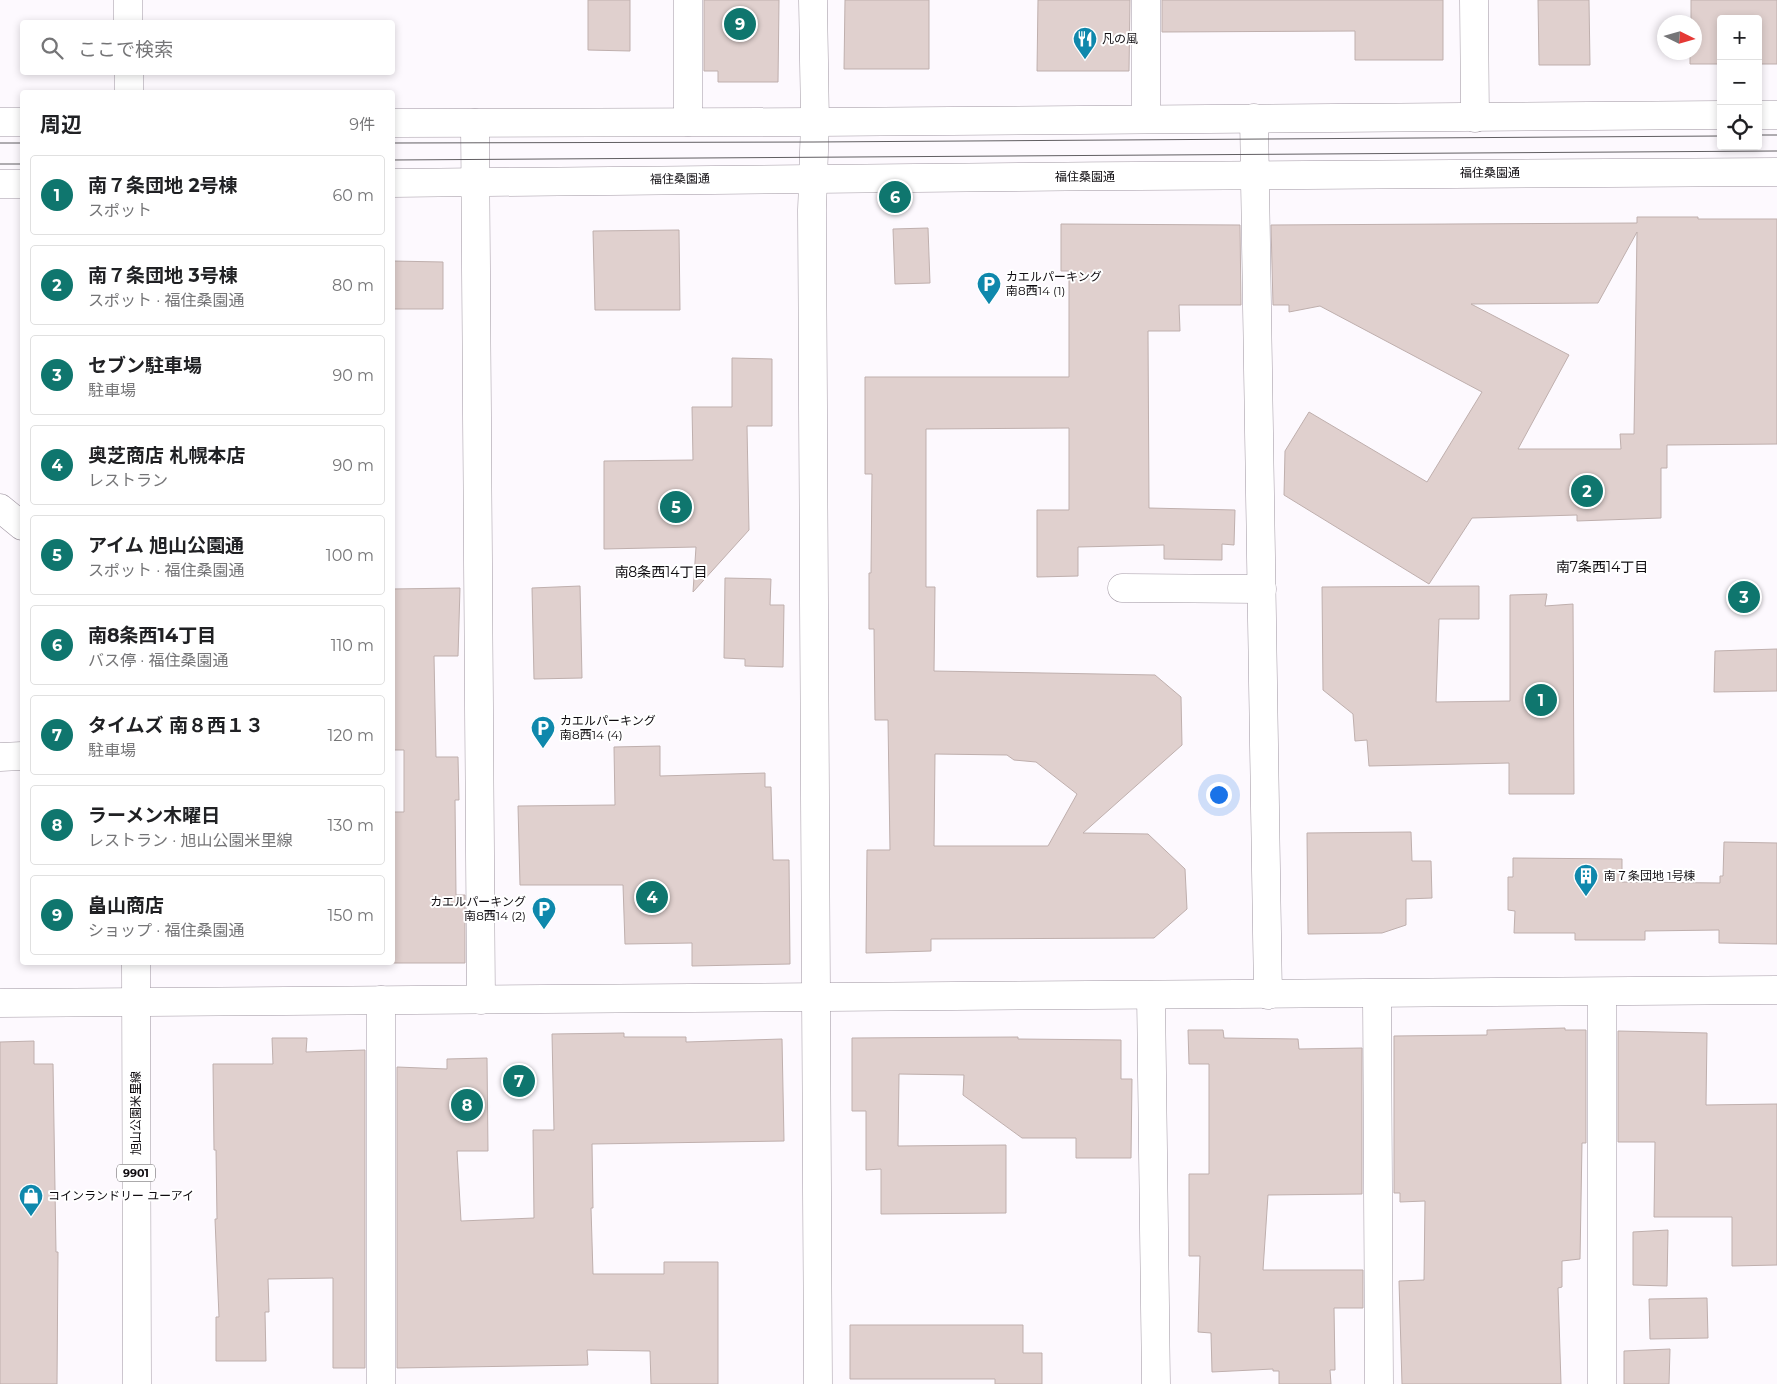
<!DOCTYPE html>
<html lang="ja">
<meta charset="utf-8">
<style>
:root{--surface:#fff;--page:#f6f6f6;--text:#202124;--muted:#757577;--line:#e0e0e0;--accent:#0f766e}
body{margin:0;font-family:Montserrat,"Noto Sans JP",sans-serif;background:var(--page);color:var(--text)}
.controls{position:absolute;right:15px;top:15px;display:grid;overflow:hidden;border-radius:5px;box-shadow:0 2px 8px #0003}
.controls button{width:45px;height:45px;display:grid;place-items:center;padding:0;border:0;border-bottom:1px solid var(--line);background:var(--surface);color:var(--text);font:25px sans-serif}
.compass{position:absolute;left:1657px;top:15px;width:45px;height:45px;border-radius:50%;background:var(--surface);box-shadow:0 2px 8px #0003;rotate:95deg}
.you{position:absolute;left:1218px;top:794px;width:18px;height:18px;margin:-12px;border:4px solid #fff;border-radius:50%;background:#1a73e8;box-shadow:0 0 0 8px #1a73e833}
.badge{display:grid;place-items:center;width:32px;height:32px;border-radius:50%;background:var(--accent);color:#fff;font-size:16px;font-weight:700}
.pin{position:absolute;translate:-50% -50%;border:2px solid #fff;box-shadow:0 1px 5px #0006}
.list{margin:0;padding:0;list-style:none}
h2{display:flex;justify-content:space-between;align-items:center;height:65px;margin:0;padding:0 20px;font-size:21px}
h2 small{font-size:16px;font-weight:400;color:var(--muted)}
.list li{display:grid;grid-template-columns:32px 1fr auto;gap:15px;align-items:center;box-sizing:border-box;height:80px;margin:0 10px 10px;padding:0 10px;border:1px solid var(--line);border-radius:5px}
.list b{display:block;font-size:19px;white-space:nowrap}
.list p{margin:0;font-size:16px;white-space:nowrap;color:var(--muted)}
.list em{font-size:16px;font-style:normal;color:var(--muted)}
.icon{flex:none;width:28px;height:28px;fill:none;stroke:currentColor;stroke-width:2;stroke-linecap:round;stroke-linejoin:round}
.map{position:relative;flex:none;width:1777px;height:1384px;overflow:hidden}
.search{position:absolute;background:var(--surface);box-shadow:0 2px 8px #0003;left:20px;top:20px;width:375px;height:55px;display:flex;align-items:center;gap:12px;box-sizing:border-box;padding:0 18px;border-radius:5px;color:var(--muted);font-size:19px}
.panel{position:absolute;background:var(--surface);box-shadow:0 2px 8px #0003;left:20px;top:90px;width:375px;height:875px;border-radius:5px}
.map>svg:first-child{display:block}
.building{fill:#e0d0ce;stroke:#bfafad;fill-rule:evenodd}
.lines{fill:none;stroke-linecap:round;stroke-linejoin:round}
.minor-casing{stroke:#a097a2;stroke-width:29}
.major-casing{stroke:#a097a2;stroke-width:29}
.minor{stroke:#fff;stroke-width:28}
.major{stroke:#fff;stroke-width:28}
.tram{stroke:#615e62;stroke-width:1}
.labels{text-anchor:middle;stroke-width:4;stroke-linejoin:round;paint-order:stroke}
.shield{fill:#fff;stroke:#565457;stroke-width:1}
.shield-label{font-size:11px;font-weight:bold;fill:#0e0b0f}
.poi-label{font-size:12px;fill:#0e0b0f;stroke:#fff;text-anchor:start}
.street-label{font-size:12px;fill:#0e0b0f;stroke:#fff}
.neighbourhood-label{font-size:14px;fill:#0e0b0f;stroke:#fff}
</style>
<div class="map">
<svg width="1777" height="1384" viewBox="0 0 1777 1384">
<rect width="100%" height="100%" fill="#fdf9fe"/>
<!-- building -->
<g class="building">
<path d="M588,0H630V51L588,50Z"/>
<path d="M704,0H779L778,82H718V71H704Z"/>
<path d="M845,0H929V69H844Z"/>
<path d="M1038,0H1130L1129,71H1037Z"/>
<path d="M1162,0H1443V60H1355V31L1162,32Z"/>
<path d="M1538,0H1589L1590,65H1539Z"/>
<path d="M1691,0H1777V64H1758V19H1721V64H1690V52H1694V22H1691Z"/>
<path d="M1637,217H1698V219H1777V444L1667,445V468H1661V518L1577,521V515L1472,518L1429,584L1284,495L1285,451L1309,412L1427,482L1482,392L1320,306L1289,312V305H1273L1271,225L1637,223ZM1637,232L1634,434H1620L1621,449H1518L1569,355L1471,304L1598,303Z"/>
<path d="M1061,224L1240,225L1241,305H1179L1180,331H1148L1149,508L1235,510L1234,545L1222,544V560L1164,559V545L1078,547V576L1037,577V510H1069V428L926,429V587H935L934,671L1155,675L1181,697L1182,745L1083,833L1148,834L1185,869L1187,909L1154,938L931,939V951L866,953L867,850H890L888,720H875L874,629H869V573H871L872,474H865V377H1069V271H1061ZM935,754L1007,755L1014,760L1036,762L1077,794L1048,846H934Z"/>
<path d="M928,228L930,283L895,284L893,229Z"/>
<path d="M679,230L680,310H595L593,231Z"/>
<path d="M392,261L443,262V309H392Z"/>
<path d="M732,358L772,359V426H747L749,530L693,592L696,547L604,549V461L693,460L692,407H732Z"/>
<path d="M725,578L771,579L770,605H784L783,667L745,666V659L724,658Z"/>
<path d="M580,586L582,678L534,679L532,588Z"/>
<path d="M1479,586V619H1439L1436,702L1510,701V595L1547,594L1545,606L1573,604L1574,794H1509V763L1369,766L1367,740L1355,741L1353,714L1323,690L1322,587Z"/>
<path d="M460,588L458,656H434L436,757H458L459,800H455L456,895H465V963H392V812H404V750H392V589Z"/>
<path d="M1777,649V691L1714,692L1715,651Z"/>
<path d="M660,746V776L765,773V787H771L773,860H789L790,964L692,966V943L625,944L623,885H520L518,806L615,805L614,747Z"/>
<path d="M1411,832L1412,861H1431L1432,898L1406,899V925L1382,933L1308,934L1307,833Z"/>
<path d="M1724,842L1777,843V944L1719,943V930L1645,931V940H1575V933H1514L1515,911L1508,910V877H1513V858L1622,859V882L1720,883V876H1723Z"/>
<path d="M1565,1028V1030H1586V1143H1582L1580,1259L1562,1261V1287L1558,1288L1561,1384H1402L1399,1281L1424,1280L1425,1201L1400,1202V1193H1394V1036L1487,1035V1030Z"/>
<path d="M1188,1030H1223L1224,1038L1298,1039L1299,1049L1362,1048V1194L1268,1195L1263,1270H1363V1308H1334L1335,1370H1330L1331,1384H1279V1371H1273V1369L1212,1372L1211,1333L1198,1332L1200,1256H1189V1174H1209V1064H1189Z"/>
<path d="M1618,1031L1707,1033L1706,1105L1777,1104V1265L1732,1266V1217H1654L1655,1142H1618Z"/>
<path d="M624,1033V1037H686V1042L782,1039L784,1141L592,1144L593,1208H591L593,1274H664V1262H718V1384H651L650,1351L587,1350L588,1365L397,1368V1067L447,1069V1059L487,1058L488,1151H457L461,1221L534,1218L533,1130H554L552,1034Z"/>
<path d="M1018,1037V1039L1121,1040V1079H1132L1131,1158H1076V1138H1022L963,1095L964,1075L899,1074L898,1146L1006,1145V1213L881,1214V1169L866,1170V1111H852V1038Z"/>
<path d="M272,1038H307L306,1052L365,1050V1368H333V1278L268,1279L269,1312H265L266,1361H216V1317H219L215,1219H217L216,1150H214L213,1064H273Z"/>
<path d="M34,1041V1064H53L56,1252H58L57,1384H0V1042Z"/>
<path d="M1668,1230L1667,1286L1633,1285V1232Z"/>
<path d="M1707,1298L1708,1338L1650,1339L1649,1299Z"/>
<path d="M850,1325H1023V1353H1042V1384H995V1379H850Z"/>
<path d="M1670,1349L1669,1384H1624V1351Z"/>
</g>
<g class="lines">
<defs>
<g id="minor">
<path d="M688,0V122"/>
<path d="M813,0L815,122L812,210L818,1384"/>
<path d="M1146,0V119"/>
<path d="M1474,0L1475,118"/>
<path d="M1758,115H1777"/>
<path d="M1254,118L1268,995"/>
<path d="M0,122H22"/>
<path d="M392,123L815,122L1721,115"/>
<path d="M475,123L481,1000"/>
<path d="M392,183C854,177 1315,175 1777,172"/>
<path d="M0,184H22"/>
<path d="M0,508L22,526"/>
<path d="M1122,588L1262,589"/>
<path d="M0,757L22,756"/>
<path d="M1602,993V1384"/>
<path d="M1377,994L1379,1384"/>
<path d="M1151,995L1156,1384"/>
<path d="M0,1003L1777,990"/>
<path d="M381,1384V1000"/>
</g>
<g id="major">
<path d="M128,0V22"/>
<path d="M129,72V92"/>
<path d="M136,962L137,1384"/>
</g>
</defs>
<!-- minor casing -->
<use href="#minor" class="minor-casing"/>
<!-- major casing -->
<use href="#major" class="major-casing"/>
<!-- minor -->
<use href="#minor" class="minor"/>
<!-- major -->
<use href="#major" class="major"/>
<!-- tram -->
<g class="tram">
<path d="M1758,135H1777"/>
<path d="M0,143H22"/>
<path d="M392,143L814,142L1721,136"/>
<path d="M392,160L1777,151"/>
<path d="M0,164H22"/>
</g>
</g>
<!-- icons -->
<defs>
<symbol id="restaurant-pin" viewBox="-11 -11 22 30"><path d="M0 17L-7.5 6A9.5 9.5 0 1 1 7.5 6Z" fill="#0f88ac" stroke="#fff"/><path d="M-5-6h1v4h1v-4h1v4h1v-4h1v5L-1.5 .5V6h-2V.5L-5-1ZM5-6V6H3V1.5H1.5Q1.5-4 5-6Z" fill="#fff"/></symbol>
<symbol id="parking-pin" viewBox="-11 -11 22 30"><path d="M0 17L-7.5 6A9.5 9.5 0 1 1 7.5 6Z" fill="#0f88ac" stroke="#fff"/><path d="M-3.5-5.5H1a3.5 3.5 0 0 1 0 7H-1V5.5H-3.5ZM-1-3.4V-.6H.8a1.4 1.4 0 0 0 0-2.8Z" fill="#fff"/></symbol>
<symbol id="building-pin" viewBox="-11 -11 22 30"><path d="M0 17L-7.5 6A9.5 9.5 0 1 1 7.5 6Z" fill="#0f88ac" stroke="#fff"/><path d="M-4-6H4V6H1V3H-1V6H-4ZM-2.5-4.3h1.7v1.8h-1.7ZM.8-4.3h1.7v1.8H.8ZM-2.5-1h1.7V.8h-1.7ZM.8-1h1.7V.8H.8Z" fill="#fff"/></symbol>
<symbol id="shop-pin" viewBox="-11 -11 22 30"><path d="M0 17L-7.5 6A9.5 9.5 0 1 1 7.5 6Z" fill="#0f88ac" stroke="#fff"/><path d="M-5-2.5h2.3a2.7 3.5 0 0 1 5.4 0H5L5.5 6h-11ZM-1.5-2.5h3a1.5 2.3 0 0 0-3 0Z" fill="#fff"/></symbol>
</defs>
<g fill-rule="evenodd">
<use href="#restaurant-pin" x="1071" y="25" width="28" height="38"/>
<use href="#parking-pin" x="975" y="270" width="28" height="38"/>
<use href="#parking-pin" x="529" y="714" width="28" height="38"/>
<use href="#building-pin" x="1572" y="862" width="28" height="38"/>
<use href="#parking-pin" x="530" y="895" width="28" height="38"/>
<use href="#shop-pin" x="17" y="1182" width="28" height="38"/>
</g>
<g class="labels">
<!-- shield labels -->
<rect class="shield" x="117" y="1164.5" width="38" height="17" rx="4"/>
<g class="shield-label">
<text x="136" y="1177">9901</text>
</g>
<!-- poi labels -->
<g class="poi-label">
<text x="1102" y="43">凡の風</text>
<text x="1006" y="281">カエルパーキング<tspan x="1006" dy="14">南8西14 (1)</tspan></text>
<text x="560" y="725">カエルパーキング<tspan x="560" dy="14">南8西14 (4)</tspan></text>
<text x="1604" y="880">南７条団地 1号棟</text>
<text x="526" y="906" text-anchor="end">カエルパーキング<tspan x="526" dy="14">南8西14 (2)</tspan></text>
<text x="48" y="1200">コインランドリー ユーアイ</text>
</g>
<!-- street labels -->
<g class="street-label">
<text x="1490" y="177">福住桑園通</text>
<text x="1085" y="181">福住桑園通</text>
<text transform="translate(680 179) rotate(-1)" y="4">福住桑園通</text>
<text transform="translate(136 1113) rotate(-90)" y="4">旭山公園米里線</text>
</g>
<!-- neighbourhood labels -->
<g class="neighbourhood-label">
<text x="1602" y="572">南7条西14丁目</text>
<text x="661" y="577">南8条西14丁目</text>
</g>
</g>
</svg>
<div class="controls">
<button>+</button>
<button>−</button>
<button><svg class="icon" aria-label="locate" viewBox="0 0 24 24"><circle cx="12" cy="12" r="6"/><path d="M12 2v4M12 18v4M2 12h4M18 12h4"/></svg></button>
</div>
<svg class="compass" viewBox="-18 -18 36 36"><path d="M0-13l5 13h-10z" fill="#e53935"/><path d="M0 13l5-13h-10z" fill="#757577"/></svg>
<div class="you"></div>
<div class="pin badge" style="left:1541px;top:700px">1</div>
<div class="pin badge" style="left:1587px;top:491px">2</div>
<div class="pin badge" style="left:1744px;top:597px">3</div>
<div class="pin badge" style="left:652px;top:897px">4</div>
<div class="pin badge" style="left:676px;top:507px">5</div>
<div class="pin badge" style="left:895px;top:197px">6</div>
<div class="pin badge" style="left:519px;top:1081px">7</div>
<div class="pin badge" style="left:467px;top:1105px">8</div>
<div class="pin badge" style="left:740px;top:24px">9</div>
<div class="search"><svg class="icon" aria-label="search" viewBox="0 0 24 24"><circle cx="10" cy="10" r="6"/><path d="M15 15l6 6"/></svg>ここで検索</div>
<section class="panel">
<h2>周辺<small>9件</small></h2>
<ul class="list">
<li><span class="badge">1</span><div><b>南７条団地 2号棟</b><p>スポット</p></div><em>60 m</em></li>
<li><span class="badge">2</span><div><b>南７条団地 3号棟</b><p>スポット · 福住桑園通</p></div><em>80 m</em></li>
<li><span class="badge">3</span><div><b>セブン駐車場</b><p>駐車場</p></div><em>90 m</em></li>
<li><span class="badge">4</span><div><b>奥芝商店 札幌本店</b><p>レストラン</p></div><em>90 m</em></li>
<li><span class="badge">5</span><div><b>アイム 旭山公園通</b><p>スポット · 福住桑園通</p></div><em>100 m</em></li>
<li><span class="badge">6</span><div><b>南8条西14丁目</b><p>バス停 · 福住桑園通</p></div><em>110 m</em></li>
<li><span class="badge">7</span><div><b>タイムズ 南８西１３</b><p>駐車場</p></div><em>120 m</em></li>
<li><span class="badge">8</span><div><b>ラーメン木曜日</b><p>レストラン · 旭山公園米里線</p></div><em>130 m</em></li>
<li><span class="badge">9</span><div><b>畠山商店</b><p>ショップ · 福住桑園通</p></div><em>150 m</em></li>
</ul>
</section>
</div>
